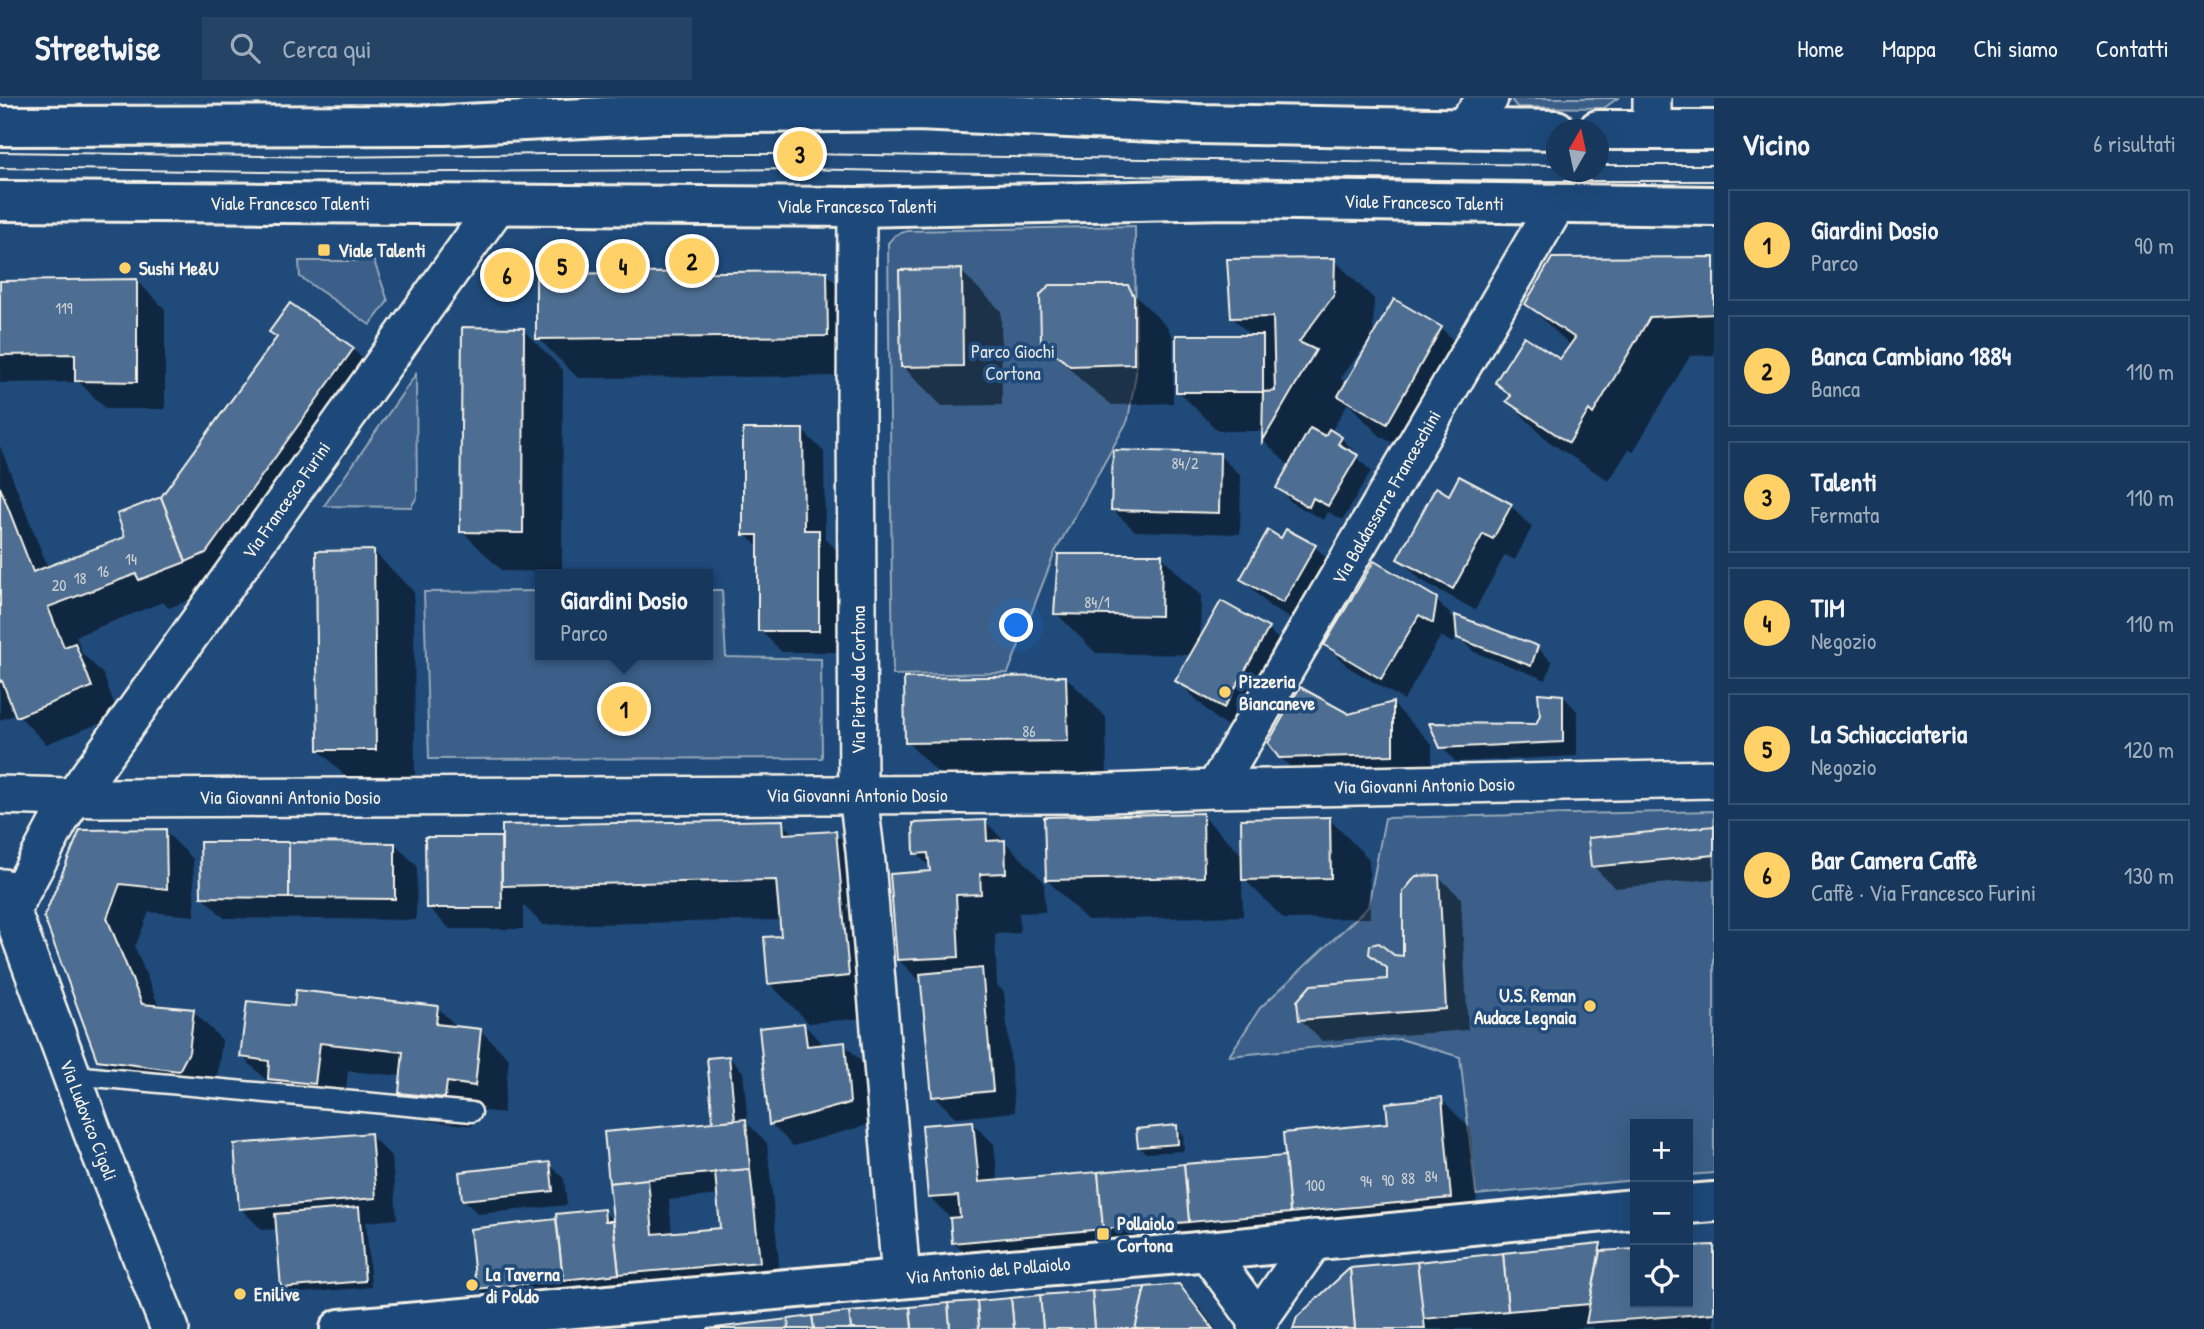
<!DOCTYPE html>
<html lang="it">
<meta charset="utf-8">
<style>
:root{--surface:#17385c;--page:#244365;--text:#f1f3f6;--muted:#9eacbb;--line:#365272;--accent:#ffd166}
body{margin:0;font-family:"Patrick Hand",sans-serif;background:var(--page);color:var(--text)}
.controls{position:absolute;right:21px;bottom:21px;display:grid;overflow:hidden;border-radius:0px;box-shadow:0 7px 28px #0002}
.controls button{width:63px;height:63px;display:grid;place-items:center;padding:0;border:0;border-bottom:2px solid var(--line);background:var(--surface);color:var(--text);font:35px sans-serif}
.compass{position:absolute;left:1546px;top:21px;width:63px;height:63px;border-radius:50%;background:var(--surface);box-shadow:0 7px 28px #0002;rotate:9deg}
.you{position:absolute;left:1017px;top:528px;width:24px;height:24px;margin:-18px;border:5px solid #fff;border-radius:50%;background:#1a73e8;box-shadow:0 0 0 10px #1a73e833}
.badge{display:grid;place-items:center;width:46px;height:46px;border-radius:50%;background:var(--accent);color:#111;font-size:23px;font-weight:700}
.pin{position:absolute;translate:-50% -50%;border:4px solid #fff;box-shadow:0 2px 7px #0006}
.popup{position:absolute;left:535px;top:471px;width:178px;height:91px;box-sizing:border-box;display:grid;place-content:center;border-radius:0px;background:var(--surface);filter:drop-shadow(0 2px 5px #0005);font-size:23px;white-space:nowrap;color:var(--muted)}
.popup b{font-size:26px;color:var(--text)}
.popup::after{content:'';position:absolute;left:50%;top:100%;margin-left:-14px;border:14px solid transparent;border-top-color:var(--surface)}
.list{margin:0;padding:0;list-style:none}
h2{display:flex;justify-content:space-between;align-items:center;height:91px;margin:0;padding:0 28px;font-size:30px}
h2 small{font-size:23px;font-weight:400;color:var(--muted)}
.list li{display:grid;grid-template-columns:46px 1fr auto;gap:21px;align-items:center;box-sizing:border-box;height:112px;margin:0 14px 14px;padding:0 14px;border:2px solid var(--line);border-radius:0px}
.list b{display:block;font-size:26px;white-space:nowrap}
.list p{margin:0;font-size:23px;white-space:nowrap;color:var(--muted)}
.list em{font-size:23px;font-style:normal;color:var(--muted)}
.icon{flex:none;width:38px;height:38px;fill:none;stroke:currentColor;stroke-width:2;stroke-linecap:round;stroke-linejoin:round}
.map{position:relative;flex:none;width:1714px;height:1231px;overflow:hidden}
header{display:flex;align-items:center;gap:42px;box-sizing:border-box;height:98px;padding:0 35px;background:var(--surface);border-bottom:2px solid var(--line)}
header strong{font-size:33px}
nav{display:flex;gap:38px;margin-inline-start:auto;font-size:24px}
.search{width:490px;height:63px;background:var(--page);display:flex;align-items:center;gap:18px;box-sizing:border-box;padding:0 24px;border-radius:0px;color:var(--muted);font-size:26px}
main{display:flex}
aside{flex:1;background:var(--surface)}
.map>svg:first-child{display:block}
.green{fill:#3a5f88;stroke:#97a8b8;stroke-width:2}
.shadow{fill:#0007;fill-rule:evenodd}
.building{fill:#4d6e92;stroke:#f4f1e8;stroke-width:2}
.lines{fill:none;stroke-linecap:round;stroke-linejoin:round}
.service-casing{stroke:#f4f1e8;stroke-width:23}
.minor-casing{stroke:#f4f1e8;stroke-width:42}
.tertiary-casing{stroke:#f4f1e8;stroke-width:44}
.primary-casing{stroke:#f4f1e8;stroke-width:44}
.service{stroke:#1f4a7a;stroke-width:18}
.minor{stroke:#1f4a7a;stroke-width:37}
.tertiary{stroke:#1f4a7a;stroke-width:38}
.primary{stroke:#1f4a7a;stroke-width:38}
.tram{stroke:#f4f1e8;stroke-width:2}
.poi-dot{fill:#ffd166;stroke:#1f4a7a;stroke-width:2.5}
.labels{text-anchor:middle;stroke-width:7;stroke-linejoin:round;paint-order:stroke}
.number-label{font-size:16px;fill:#cad0d2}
.street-label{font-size:19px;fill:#f4f1e8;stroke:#1f4a7a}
.poi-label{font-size:19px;font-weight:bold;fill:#f4f1e8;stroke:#1f4a7a;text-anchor:start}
.park-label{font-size:19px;fill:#e1e2de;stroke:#1f4a7a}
</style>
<header>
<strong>Streetwise</strong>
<div class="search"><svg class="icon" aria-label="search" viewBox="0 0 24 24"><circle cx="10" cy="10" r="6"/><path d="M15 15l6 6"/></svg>Cerca qui</div>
<nav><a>Home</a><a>Mappa</a><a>Chi siamo</a><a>Contatti</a></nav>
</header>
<main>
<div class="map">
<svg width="1714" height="1231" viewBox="0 0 1714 1231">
<rect width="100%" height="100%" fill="#1f4a7a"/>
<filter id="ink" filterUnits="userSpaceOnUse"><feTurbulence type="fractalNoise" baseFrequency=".0143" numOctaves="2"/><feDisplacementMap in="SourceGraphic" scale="14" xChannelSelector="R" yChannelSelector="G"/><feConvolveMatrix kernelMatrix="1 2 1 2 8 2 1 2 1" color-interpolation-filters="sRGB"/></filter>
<g filter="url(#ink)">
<!-- green -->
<g class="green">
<path d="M1514,0H1618L1604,10L1517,9L1512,3Z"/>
<path d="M1135,128L1136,276L1128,322L1055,454L1008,575L893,577L888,145L895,137L907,133Z"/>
<path d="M299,163H374L388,203L370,227L300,179Z"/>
<path d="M416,276L417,399L411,409L324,408Z"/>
<path d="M708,492H722L726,559L821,561L822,660L429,661L424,494L540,493V557H708Z"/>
<path d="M1714,713V1075L1688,1077V1026H1635V1082L1476,1097L1460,959L1400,941L1229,958L1260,910L1368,809L1385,720Z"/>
</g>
<!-- shadow -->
<g class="shadow">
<path d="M1714,160V257L1690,258L1633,354L1629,351L1609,383L1548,343L1508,303L1560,263L1571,248L1527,206Z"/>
<path d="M1334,162L1374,201L1373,241L1441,230L1481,270L1427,364L1380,338L1348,305L1331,334L1341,340L1356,355L1354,357L1371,373L1343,422L1328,414L1324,422L1292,405L1278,390L1290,369L1264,343V333H1218L1178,293L1252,239L1232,219ZM1370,241L1372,242L1347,286L1341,280Z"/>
<path d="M961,173L1001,213L1002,307L942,308L902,268Z"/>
<path d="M826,175L866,215L867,278L578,280L538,240Z"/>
<path d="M136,182L165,211V311H106L79,284L0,285V185Z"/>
<path d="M1127,189L1167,229L1173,239V305L1112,307L1083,284L1043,244Z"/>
<path d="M290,207L353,251L382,280L235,484L169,510L163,504L76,538L82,555L103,576L119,618L46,646L17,616L0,622V348L48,470L128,440L162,400L278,241L271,234Z"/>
<path d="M523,232L563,272L562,474L502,473L462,433Z"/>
<path d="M802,332L824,354L825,440L840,456L841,554H782L760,532V451L745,436Z"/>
<path d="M1219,357L1241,378L1240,436L1135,433L1113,412Z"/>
<path d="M1450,399L1511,408L1532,429L1515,462L1505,457L1475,512L1421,482L1399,460Z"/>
<path d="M1287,433L1315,449L1344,477L1312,533L1270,509L1242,480L1282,442Z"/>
<path d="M374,454L414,494L415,691L359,692L319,652Z"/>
<path d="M1161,458L1201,498L1200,543L1268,531L1308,571L1264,648L1217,622L1178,583L1192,557L1096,555L1056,515Z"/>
<path d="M1436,502L1458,524L1537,549L1552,564L1546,582L1474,554L1459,539L1457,529L1454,546L1441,538L1404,602L1348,569L1326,547Z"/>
<path d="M1066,579L1106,619L1107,682L947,684L907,644Z"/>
<path d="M1563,598L1577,613V658L1456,664L1442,649L1538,628L1541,617Z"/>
<path d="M1393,606L1432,646V696L1321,700L1280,659L1349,618Z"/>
<path d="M1202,717L1244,759L1329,721L1369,761L1370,820L1284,821L1242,779L1243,818L1087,822L1047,782Z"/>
<path d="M985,723L1044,784L1045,814L1019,815L1020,835L995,836L997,887L1004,894L1015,1014L956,1020L934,998L923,886L899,862L931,774V770L916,755Z"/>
<path d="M782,724L795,737L835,735L875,775L888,918L809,925L769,885L783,840L782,822L543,827L523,807V831H450L428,809L501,741L503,744Z"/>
<path d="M1714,730V781L1615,790L1593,768Z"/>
<path d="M165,733L193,761L195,818L149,814L135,849L159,909L193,913L222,942L217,983L208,1001L127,990L98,961L46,819Z"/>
<path d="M395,746L417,768L416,822L224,820L202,798Z"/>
<path d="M1439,779L1461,800L1468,932L1322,943L1300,921L1389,882V873L1371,855L1405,860Z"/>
<path d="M437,909L458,930L480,932L509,961L503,1015L475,1012L473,1028L429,1023L400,994L402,978L348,973L343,1014L298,1009L277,988L271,987L242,958L296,910Z"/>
<path d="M804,927L825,948L844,946L866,968L871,1026L793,1048L771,1026Z"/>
<path d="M729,959L743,974L748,1026L767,1045L781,1185L500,1212L478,1190L471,1132L558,1123L603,1113L616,1125L606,1036L717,1026L715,1023ZM719,1097L722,1132L672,1136L669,1102Z"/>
<path d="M1441,1001L1470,1030L1479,1128L976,1166L954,1145L952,1121L930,1100L972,1025L994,1046L998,1084L1287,1059L1389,1026Z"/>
<path d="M1176,1029L1183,1036L1184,1053L1146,1055L1139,1049Z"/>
<path d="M370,1037L392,1059L397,1121L366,1124L371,1189L290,1196L283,1189L278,1131L262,1132L240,1110Z"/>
<path d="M549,1066L564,1081L567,1107L478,1116L463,1101Z"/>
<path d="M1600,1147L1608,1155L1635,1153V1205H1688V1150L1714,1149V1231H1594L1592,1229L1568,1231H1295Z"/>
<path d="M1178,1188L1200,1210L1216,1231H722Z"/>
</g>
<!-- building -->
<g class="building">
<path d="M1714,159V216L1650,219L1593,316L1589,312L1569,345L1506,303L1511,298L1495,284L1524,238L1560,261L1575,240L1525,206L1552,160Z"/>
<path d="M1335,160L1334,197L1299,244L1316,252L1262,344L1263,294L1275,293L1273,219L1231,220L1227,161Z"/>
<path d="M962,171L963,268L901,269L899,172Z"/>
<path d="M827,173L828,238L536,241V176Z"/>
<path d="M137,181V284L75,283V256L0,257V183Z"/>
<path d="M1050,187H1128L1134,198V266L1070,268L1041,244L1040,197Z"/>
<path d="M1394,201L1442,229L1387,326L1338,298Z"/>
<path d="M290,205L354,250L206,455L186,464L161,399L277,239L269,234Z"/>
<path d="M462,229L524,230L523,435L460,434Z"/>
<rect x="1176" y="237" width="87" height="57"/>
<path d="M1310,330L1325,338L1329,331L1342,339L1338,346L1358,357L1328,408L1313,400L1309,409L1276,390Z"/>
<path d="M743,331H803L804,432H819V533H758V437H743Z"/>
<path d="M1113,352L1220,355L1219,415L1111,412Z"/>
<path d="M1459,378L1512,406L1493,441L1483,436L1453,491L1397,461L1436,389L1449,397Z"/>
<path d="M0,389L33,474L125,439L117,416L161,399L186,464L139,482L136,476L48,509L64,549L75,545L92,589L16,619L2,583L0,584Z"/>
<path d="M1286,431L1316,447L1283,505L1240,481L1268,432L1281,440Z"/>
<path d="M374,452L376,652H318L316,453Z"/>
<path d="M1058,456H1162L1161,518L1054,516Z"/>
<path d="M1374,463L1437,500L1433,525L1419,517L1381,581L1324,547Z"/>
<path d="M1221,503L1269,530L1224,610L1175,583Z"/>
<path d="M1455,517L1538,548L1531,568L1457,540Z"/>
<path d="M1066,578L1068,643L905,645L904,580Z"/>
<path d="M1300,589L1349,616L1393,604V657L1279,660L1268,645Z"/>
<path d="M1538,595L1563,597V644L1440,650L1429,625L1536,626L1540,617Z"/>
<path d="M1203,715L1204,779L1046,782L1044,719Z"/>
<path d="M1330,719L1331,780L1242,782L1241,721Z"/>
<path d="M783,722L784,736L836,733L849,878L768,886L764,839L781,838L776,782L502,788V727Z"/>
<path d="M986,722L987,743L1005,742L1006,775L980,776L981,796L956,797L959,859L897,862L890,776L930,773L928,755L914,756L913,725Z"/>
<path d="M1714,728V757L1591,769L1588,740Z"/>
<path d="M166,731L167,791L120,786L107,820L142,906L194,911L189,954L179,973L97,962L44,819L80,732Z"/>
<path d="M425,739H501L502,810H426Z"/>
<path d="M200,744H289V800L201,799Z"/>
<path d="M289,744L395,745V801L289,800Z"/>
<path d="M1439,777L1446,911L1299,922L1297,903L1311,887L1387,881V870L1369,856L1370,847L1379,845L1394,857L1403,858V794L1416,778Z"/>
<path d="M982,870L993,993L932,999L920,876Z"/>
<path d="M296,892L438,908L436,926L481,931L475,988L447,984L445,1000L399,995L403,954L320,945L315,986L268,981L269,963L240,959L247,903L294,908Z"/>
<path d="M804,925L807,948L845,944L850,1005L769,1027L759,930Z"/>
<path d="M729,958L735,1022L713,1024L707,960Z"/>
<path d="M1442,999L1451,1100L1290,1115L1283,1035L1388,1025L1386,1005Z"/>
<path d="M746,1021L750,1071L609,1085L604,1034Z"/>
<path d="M973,1023L979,1084L1098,1074L1103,1131L952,1145L950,1120L960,1119L958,1098L928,1100L922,1027Z"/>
<path d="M1177,1027L1178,1046L1138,1049L1136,1031Z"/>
<path d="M371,1035L376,1100L239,1111L234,1046Z"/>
<path d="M1285,1058L1290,1115L1189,1124L1184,1066Z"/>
<path d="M550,1064L553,1093L462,1102L459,1074Z"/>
<path d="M1184,1066L1189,1124L1103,1131L1098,1074Z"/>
<path d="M750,1071L760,1164L619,1176L609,1085L648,1081L653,1136L720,1130L715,1074Z"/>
<path d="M359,1109L365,1183L281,1190L275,1116Z"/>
<path d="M604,1111L605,1123H613L619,1176L563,1182L556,1116Z"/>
<path d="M556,1121L563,1182L476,1191L470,1131Z"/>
<path d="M1601,1145L1590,1206L1508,1213L1503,1155Z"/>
<path d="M1714,1147V1215L1586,1225L1600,1153L1635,1151V1205H1688V1148Z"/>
<path d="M1503,1155L1508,1213L1423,1221L1417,1164Z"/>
<path d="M1417,1164L1425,1231H1355L1350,1170Z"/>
<path d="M1350,1170L1355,1231H1293L1297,1219Z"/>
<path d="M1179,1186L1213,1231H1135L1145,1189Z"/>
<path d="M1145,1189L1135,1231H1095L1092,1193Z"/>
<path d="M1092,1193L1095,1231H1043L1040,1197Z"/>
<path d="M1040,1197L1043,1231H1014L1011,1200Z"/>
<path d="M1011,1200L1014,1231H979L977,1203Z"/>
<path d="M977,1203L979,1231H950L948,1205Z"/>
<path d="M948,1205L950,1231H912L910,1209Z"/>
<path d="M910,1209L912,1231H851L849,1214Z"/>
<path d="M849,1214L851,1231H814L812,1218Z"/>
<path d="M812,1218L814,1231H789L788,1221Z"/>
<path d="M788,1221L789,1231H707Z"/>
</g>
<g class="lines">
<defs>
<path id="service" d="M72,977L472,1014"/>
<g id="minor">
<path d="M1652,0V32"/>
<path d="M1460,32L1489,0"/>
<path d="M857,109L856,314L858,697L865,753L901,1180"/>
<path d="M1215,691L1556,107"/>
<path d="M0,697L100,700L1083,696L1215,691L1714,681"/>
<path d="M3,790L92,1033L170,1231"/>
<path d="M12,811L61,719L74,699L498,106"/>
<path d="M1206,1152L1258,1223"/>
<path d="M1257,1231L1258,1223L1315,1141"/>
</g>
<g id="tertiary">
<path d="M1688,1106L1714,1104"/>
<path d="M340,1231L1167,1157L1635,1111"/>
</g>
<g id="primary">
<path d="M0,28L445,27L663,16L917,13L1197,26L1556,32"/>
<path d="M1598,32H1714"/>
<path d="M0,103L857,109L1227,101L1714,108"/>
</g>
</defs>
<!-- service casing -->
<use href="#service" class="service-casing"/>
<!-- minor casing -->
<use href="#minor" class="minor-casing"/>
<!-- tertiary casing -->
<use href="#tertiary" class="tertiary-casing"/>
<!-- primary casing -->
<use href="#primary" class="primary-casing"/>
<!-- service -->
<use href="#service" class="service"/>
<!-- minor -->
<use href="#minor" class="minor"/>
<!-- tertiary -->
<use href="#tertiary" class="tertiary"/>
<!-- primary -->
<use href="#primary" class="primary"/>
<!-- tram -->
<g class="tram">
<path d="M0,54L329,59L548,56H800L1556,67"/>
<path d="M1598,67H1714"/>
<path d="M0,70L329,75L800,71L1119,78L1528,83H1714"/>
</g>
</g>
</g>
<!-- markers -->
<g class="poi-dot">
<rect x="317" y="145" width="14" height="14" rx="3.5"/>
<circle cx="125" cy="170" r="7"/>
<circle cx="1225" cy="594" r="7"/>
<circle cx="1590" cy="908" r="7"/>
<rect x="1096" y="1129" width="14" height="14" rx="3.5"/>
<circle cx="472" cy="1187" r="7"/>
<circle cx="240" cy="1196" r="7"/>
</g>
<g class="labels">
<!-- number labels -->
<g class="number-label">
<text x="64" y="216">119</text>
<text x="1185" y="371">84/2</text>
<text x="131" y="467">14</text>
<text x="103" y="479">16</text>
<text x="80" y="486">18</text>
<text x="59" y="493">20</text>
<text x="1097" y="510">84/1</text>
<text x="1029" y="639">86</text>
<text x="1431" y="1084">84</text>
<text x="1408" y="1086">88</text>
<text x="1388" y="1088">90</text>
<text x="1366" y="1089">94</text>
<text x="1315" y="1093">100</text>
</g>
<!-- street labels -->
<g class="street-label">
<text transform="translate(1424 104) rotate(1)" y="7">Viale Francesco Talenti</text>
<text x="290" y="112">Viale Francesco Talenti</text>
<text x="857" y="115">Viale Francesco Talenti</text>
<text transform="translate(1386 399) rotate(-60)" y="7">Via Baldassarre Franceschini</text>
<text transform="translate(286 402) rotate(-55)" y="7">Via Francesco Furini</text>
<text transform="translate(858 582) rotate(-90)" y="7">Via Pietro da Cortona</text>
<text transform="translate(1424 687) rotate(-1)" y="7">Via Giovanni Antonio Dosio</text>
<text x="857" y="704">Via Giovanni Antonio Dosio</text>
<text x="290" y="706">Via Giovanni Antonio Dosio</text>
<text transform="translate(89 1022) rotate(69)" y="7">Via Ludovico Cigoli</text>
<text transform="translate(988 1172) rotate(-5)" y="7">Via Antonio del Pollaiolo</text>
</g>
<!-- poi labels -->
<g class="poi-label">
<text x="338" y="159">Viale Talenti</text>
<text x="139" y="177">Sushi Me&amp;U</text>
<text x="1239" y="590">Pizzeria<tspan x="1239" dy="22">Biancaneve</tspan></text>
<text x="1576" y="904" text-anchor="end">U.S. Reman<tspan x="1576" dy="22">Audace Legnaia</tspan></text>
<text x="1117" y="1132">Pollaiolo<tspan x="1117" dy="22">Cortona</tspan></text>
<text x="486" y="1183">La Taverna<tspan x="486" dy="22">di Poldo</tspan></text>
<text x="254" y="1203">Enilive</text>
</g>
<!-- park labels -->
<g class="park-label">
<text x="1013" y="260">Parco Giochi<tspan x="1013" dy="22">Cortona</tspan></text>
</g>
</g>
</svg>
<div class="controls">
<button>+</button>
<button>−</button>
<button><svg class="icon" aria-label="locate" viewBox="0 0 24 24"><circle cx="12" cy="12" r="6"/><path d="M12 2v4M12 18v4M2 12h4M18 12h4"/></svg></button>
</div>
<svg class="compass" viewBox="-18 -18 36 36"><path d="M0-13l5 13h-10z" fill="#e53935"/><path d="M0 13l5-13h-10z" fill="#9eacbb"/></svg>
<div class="you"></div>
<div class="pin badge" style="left:624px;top:611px">1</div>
<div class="popup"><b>Giardini Dosio</b>Parco</div>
<div class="pin badge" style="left:692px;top:163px">2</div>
<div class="pin badge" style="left:800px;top:56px">3</div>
<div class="pin badge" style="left:623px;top:168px">4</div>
<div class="pin badge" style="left:562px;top:168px">5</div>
<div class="pin badge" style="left:507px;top:177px">6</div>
</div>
<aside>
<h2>Vicino<small>6 risultati</small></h2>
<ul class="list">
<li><span class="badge">1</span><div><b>Giardini Dosio</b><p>Parco</p></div><em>90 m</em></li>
<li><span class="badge">2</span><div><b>Banca Cambiano 1884</b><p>Banca</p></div><em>110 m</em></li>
<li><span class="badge">3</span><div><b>Talenti</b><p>Fermata</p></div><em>110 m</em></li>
<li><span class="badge">4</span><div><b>TIM</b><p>Negozio</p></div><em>110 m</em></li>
<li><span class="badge">5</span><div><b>La Schiacciateria</b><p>Negozio</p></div><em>120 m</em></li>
<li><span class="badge">6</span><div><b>Bar Camera Caffè</b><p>Caffè · Via Francesco Furini</p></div><em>130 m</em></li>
</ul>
</aside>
</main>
